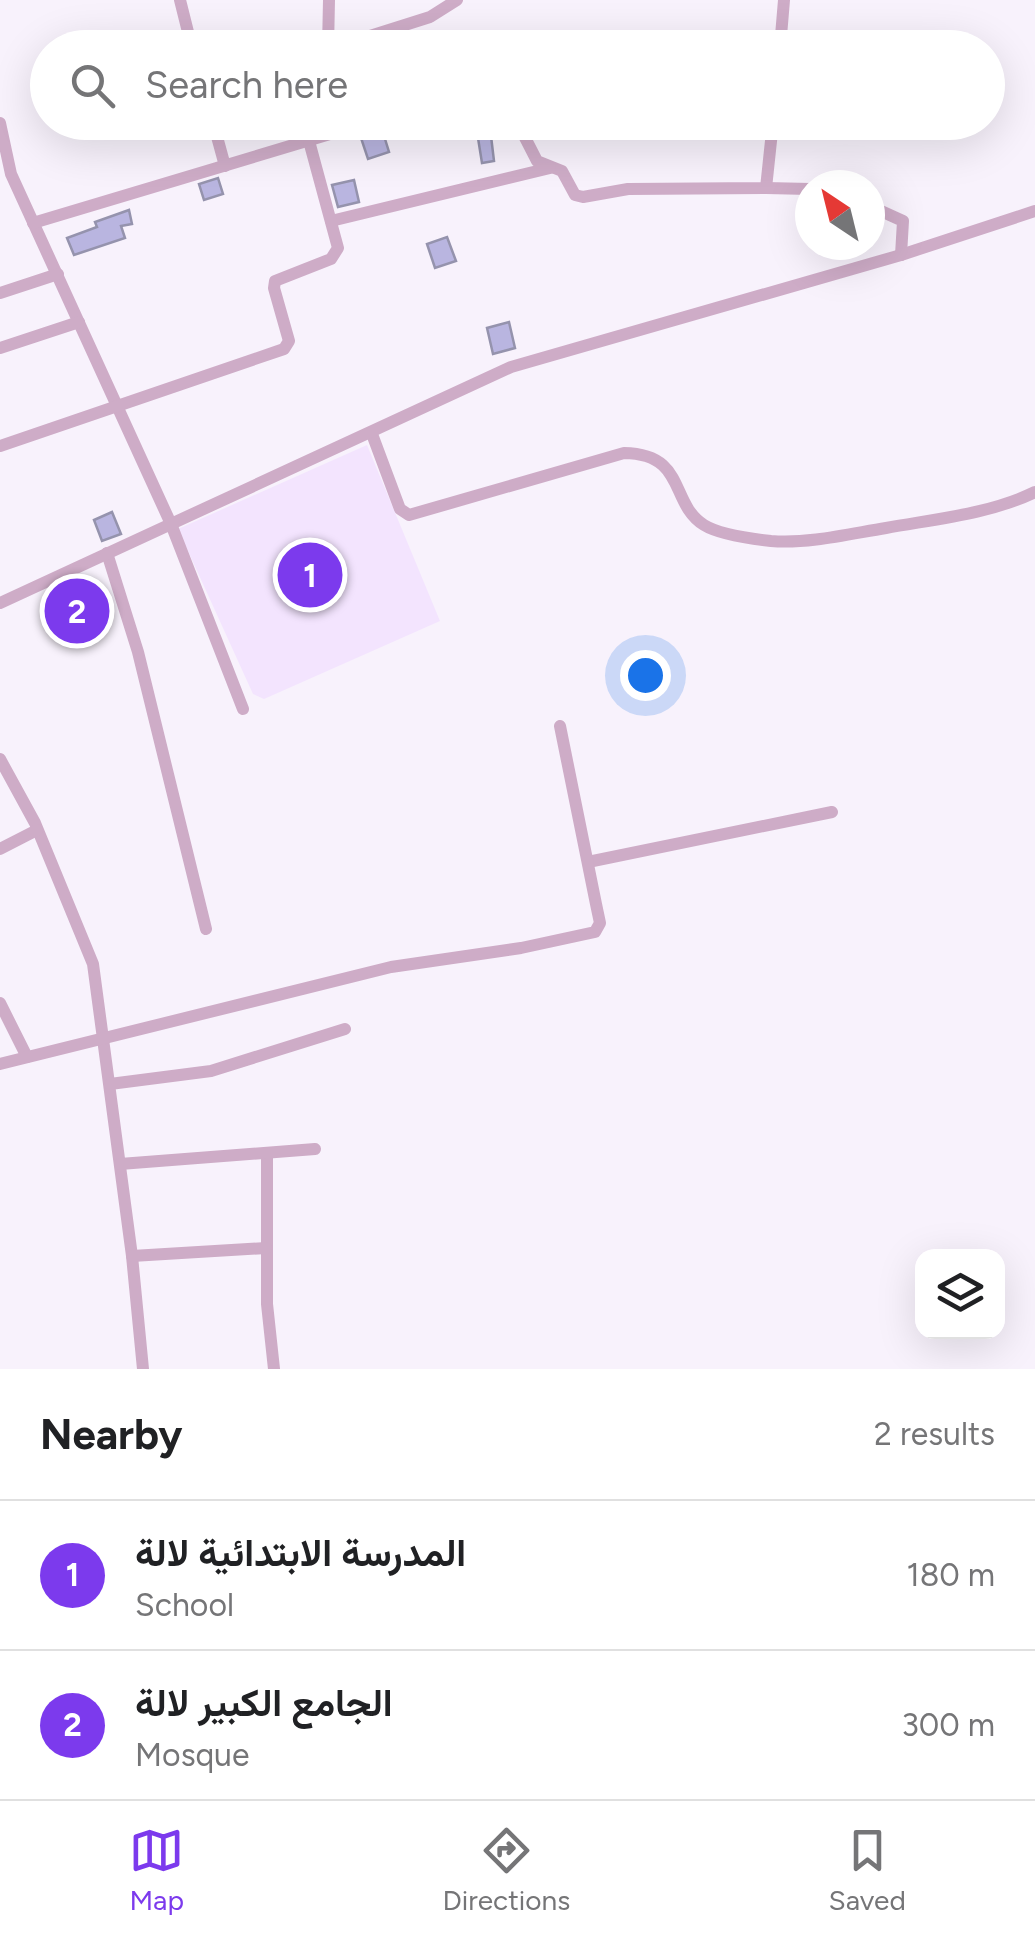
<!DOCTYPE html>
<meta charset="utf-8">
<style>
:root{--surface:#fff;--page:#f6f6f6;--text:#202124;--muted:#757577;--line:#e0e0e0;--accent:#7c3aed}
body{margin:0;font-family:Figtree,Vazirmatn,sans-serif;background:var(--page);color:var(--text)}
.controls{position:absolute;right:30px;bottom:30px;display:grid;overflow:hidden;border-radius:20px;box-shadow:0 10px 40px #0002}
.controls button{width:90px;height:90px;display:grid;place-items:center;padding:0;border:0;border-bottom:2px solid var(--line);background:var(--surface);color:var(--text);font:50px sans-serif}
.compass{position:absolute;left:795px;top:170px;width:90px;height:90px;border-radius:50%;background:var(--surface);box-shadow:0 10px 40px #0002;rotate:325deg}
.you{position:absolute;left:645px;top:675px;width:35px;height:35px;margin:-25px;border:8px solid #fff;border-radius:50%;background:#1a73e8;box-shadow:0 0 0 15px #1a73e833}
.badge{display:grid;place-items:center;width:65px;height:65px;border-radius:50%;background:var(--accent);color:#fff;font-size:32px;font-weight:700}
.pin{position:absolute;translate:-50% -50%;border:5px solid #fff;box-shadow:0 2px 10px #0006}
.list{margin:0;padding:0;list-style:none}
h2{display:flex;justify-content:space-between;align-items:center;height:130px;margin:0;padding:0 40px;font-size:42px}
h2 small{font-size:32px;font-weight:400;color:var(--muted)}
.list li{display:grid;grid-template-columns:65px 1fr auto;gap:30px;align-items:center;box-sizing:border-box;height:150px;padding:0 40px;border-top:2px solid var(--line)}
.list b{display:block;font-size:38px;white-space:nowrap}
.list p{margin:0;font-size:32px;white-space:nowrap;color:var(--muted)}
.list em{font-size:32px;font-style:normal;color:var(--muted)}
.icon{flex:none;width:55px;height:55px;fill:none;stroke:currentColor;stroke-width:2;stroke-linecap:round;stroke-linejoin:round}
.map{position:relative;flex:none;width:1035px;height:1369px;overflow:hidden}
.search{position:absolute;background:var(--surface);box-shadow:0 10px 40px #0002;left:30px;right:30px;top:30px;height:110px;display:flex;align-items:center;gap:25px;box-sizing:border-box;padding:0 35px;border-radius:55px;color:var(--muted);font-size:38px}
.sheet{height:430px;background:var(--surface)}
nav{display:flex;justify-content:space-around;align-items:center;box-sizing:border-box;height:140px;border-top:2px solid var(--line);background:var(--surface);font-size:28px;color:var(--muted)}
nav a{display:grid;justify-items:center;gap:5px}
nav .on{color:var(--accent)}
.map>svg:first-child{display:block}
.built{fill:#f3e4fe}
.building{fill:#b9b5e0;stroke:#9593ad;stroke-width:2.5}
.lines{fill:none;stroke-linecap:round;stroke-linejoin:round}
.street{stroke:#ceacc7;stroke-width:12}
</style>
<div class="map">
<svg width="1035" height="1369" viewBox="0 0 1035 1369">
<rect width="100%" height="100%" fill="#f8f2fc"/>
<!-- built -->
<path class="built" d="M367,445L440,621L264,699L253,694L178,529Z"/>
<!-- building -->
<g class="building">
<path d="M381,126L389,152L368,159L360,135Z"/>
<path d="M491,136L494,161L482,163L478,138Z"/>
<path d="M218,178L223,194L204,200L199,184Z"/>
<path d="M354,180L359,202L338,207L332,185Z"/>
<path d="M129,210L132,224L121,226L125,238L74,255L67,238L97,227L95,222Z"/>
<path d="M447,237L456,261L435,268L427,244Z"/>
<path d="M509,322L515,348L493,354L487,328Z"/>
<path d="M112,512L121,534L102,541L94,520Z"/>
</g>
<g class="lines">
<!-- street -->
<g class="street">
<path d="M180,0L192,48"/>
<path d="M328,48L329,0"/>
<path d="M332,48L430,17L457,0"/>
<path d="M780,48L784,0"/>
<path d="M213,122L225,166"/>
<path d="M517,122L537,161L562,171L575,195L583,197L628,189L766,188L773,122"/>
<path d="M0,123L11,174L171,524L243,709"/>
<path d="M766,188L810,189"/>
<path d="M870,206L903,221L901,255"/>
<path d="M331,221L550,168"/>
<path d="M33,223L370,122"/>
<path d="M0,293L58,274"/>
<path d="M0,348L79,322"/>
<path d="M372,434L400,509L409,515L624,453C687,454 669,503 704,525C720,535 753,539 771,541C808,544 849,534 886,528C935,519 990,514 1035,492"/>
<path d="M0,446L284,349L289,341L274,288L275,281L331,259L338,248L309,141"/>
<path d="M107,553L138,652L206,929"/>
<path d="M0,603L511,367L901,255L1035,211"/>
<path d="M0,759L35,823L93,964L132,1256L143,1369"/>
<path d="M0,849L37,830"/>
<path d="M588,862L832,812"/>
<path d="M0,1003L27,1057"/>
<path d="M0,1064L391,967L521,948L595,932L600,923L596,904L560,726"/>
<path d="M110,1084L211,1071L345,1029"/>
<path d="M267,1153V1304L274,1369"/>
<path d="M120,1164L315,1149"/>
<path d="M132,1256L266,1248"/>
</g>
</g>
</svg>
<div class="controls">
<button><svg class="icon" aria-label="layers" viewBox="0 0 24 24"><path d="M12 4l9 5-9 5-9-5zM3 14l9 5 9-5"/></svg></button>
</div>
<svg class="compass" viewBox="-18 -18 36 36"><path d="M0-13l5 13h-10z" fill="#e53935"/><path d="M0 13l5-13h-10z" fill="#757577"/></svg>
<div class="you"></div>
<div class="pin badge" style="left:310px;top:575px">1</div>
<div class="pin badge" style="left:77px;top:611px">2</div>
<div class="search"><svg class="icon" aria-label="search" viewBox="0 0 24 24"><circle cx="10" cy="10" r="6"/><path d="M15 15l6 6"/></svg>Search here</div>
</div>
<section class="sheet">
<h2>Nearby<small>2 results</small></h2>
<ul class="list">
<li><span class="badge">1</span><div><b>المدرسة الابتدائية لالة</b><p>School</p></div><em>180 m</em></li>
<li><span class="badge">2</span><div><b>الجامع الكبير لالة</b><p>Mosque</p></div><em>300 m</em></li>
</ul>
</section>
<nav>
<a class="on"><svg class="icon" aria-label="map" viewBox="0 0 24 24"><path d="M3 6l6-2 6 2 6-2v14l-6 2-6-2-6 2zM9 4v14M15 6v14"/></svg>Map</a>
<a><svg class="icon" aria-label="directions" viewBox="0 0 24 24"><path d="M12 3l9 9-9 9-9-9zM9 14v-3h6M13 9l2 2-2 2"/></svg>Directions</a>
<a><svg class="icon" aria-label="saved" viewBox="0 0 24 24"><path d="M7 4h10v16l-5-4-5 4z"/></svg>Saved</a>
</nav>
